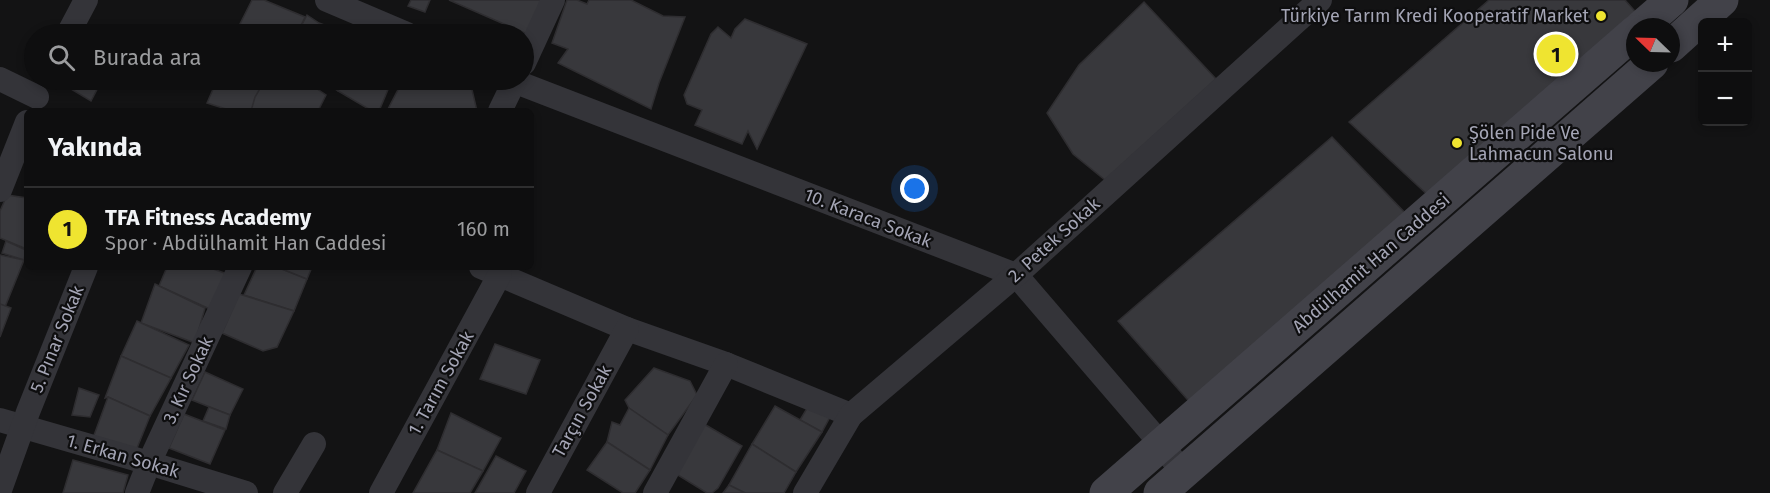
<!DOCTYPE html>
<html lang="tr">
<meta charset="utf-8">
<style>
:root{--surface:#0e0e0f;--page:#171718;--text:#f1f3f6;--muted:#9b9c9e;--line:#2e2e2f;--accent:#efe430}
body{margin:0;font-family:"Fira Sans",sans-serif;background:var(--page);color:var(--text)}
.controls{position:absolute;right:18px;top:18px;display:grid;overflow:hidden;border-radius:9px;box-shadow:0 3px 9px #0003}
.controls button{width:54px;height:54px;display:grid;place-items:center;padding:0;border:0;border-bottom:2px solid var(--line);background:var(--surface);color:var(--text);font:30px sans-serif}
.compass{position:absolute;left:1626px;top:18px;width:54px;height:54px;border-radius:50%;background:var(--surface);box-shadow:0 3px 9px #0003;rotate:293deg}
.you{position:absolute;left:915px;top:189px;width:21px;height:21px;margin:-15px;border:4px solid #fff;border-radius:50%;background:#1a73e8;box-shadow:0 0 0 9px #1a73e833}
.badge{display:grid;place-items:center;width:39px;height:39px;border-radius:50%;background:var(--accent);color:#111;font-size:20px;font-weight:700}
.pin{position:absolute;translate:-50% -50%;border:3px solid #fff;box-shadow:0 2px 6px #0006}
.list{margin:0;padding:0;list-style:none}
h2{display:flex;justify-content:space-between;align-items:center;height:78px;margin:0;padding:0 24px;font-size:26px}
h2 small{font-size:20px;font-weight:400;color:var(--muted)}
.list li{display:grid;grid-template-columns:39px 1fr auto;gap:18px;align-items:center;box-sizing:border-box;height:84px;padding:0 24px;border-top:2px solid var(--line)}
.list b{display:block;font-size:22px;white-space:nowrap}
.list p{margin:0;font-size:20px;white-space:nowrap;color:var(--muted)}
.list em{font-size:20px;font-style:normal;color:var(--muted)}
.icon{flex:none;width:33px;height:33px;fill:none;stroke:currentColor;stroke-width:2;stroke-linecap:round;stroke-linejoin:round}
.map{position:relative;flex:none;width:1770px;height:493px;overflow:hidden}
.search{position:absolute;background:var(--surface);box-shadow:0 3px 9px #0003;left:24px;top:24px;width:510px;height:66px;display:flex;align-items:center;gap:15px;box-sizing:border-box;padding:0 21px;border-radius:33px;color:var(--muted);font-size:22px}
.panel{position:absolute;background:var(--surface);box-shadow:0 3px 9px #0003;left:24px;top:108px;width:510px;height:162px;border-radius:9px}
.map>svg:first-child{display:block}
.building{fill:#38383c;stroke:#2e2d30;stroke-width:1.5}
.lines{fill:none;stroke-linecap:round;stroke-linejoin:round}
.street{stroke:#343439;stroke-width:24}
.secondary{stroke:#424249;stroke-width:33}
.poi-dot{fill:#efe430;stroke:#0e0e0f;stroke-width:2}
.labels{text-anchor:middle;stroke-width:4.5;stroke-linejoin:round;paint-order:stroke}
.poi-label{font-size:18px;fill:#a4a5b5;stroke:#0e0e0f;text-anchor:end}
.street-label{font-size:18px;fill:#a4a5b5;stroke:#0e0e0f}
</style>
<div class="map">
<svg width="1770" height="493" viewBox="0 0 1770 493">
<rect width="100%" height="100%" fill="#131314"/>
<!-- building -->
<g class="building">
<path d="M252,0H264L305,17L297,34H253L247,30L248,28L240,24Z"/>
<path d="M411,0H430L425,12L408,6Z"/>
<path d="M449,0H543L527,34Z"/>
<path d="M567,0H577L587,4L589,0H631L663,16L685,17L659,83L651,109L558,63L568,49L552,43Z"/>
<path d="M1489,0H1625L1640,17L1431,198L1349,122Z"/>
<path d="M1144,2L1216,79L1105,180L1073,154L1047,113L1079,65Z"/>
<path d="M307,15L319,23L348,34H297Z"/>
<path d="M745,19L807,44L757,149L748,131L742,144L695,125L702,110L687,104L684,95L711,34L718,27L731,38L735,29Z"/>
<path d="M56,80H102L91,101Z"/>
<path d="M217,80H266L251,111H232L207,103Z"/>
<path d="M265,80H304L326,95L318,111H251L255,97Z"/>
<path d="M321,80H344L338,91Z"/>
<path d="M344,80H392L379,111H372L338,91Z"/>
<path d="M403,80H467L470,81L477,111H387Z"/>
<path d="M1332,137L1411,219L1194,407L1118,321Z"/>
<path d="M7,195L27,198V241L24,248L0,238V211Z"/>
<path d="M6,241L26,250L24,260L2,253Z"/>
<path d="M0,255L24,260L5,307L0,305Z"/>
<path d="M167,267H208L227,274L212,310L159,286Z"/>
<path d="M257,267H277L307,279L294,311L244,295Z"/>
<path d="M277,267H312L307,279Z"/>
<path d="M155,284L205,308L195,343L141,323Z"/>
<path d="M239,294L294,311L277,347L263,351L222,333Z"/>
<path d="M0,304L11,308L0,337Z"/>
<path d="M137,321L189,345L171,378L121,356Z"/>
<path d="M495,344L540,360L526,394L480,379Z"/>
<path d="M121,356L171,378L150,416L108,397L105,398Z"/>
<path d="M654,368L690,381L697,395L668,435L629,408L625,400Z"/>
<path d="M205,372L243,389L230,415L192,400Z"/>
<path d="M79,388L99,395L90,417L72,415Z"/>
<path d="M108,397L150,416L135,453L93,438Z"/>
<path d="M809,405L830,417L822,432L800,420Z"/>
<path d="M775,406L822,432L796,472L752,444Z"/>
<path d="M209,407L230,415L226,429L203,421Z"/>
<path d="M629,408L668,435L650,470L607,442L612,422L620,425Z"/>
<path d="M451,413L501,438L483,471L437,450Z"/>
<path d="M184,414L225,430L210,464L169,448Z"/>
<path d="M704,424L742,446L718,488L712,493H707L673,472Z"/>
<path d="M607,442L650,470L635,493H623L587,470Z"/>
<path d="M752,444L796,472L784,493H745L729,485Z"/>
<path d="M437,450L483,471L470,493H413Z"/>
<path d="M496,456L526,471L514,493H475Z"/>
<path d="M73,460L128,475L123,493H63Z"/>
<path d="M729,485L745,493H723Z"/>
</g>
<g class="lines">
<!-- street -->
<g class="street">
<path d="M327,0L407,34"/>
<path d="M68,34L86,0"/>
<path d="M524,63L553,0"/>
<path d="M0,79L37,97"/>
<path d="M511,80L1016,275L1162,445L1183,473"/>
<path d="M500,111L515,80"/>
<path d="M0,190L27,122"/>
<path d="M481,267L627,329L726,364L851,415"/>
<path d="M0,420L149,463L246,493"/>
<path d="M0,490L28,412L86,267"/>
<path d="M137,493L149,463L240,267"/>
<path d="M285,493L314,444"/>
<path d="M381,493L500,274"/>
<path d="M538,493L627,329"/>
<path d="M655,493L726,364"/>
<path d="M805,493L851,415L1016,275L1320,0"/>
</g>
<!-- secondary -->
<g class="secondary">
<path d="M1641,27L1672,0"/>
<path d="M1671,46L1722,0"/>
<path d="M1106,493L1635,32"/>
<path d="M1160,493L1652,63"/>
</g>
</g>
<!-- markers -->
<g class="poi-dot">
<circle cx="1601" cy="16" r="6"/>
<circle cx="1457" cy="143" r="6"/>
</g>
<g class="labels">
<!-- poi labels -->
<g class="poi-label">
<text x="1589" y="22">Türkiye Tarım Kredi Kooperatif Market</text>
<text x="1469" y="139" text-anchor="start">Şölen Pide Ve<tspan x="1469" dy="21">Lahmacun Salonu</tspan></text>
</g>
<!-- street labels -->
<g class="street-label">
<text transform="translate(868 218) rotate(21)" y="6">10. Karaca Sokak</text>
<text transform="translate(1054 240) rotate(-42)" y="6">2. Petek Sokak</text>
<text transform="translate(1371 263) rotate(-41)" y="6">Abdülhamit Han Caddesi</text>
<text transform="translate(57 339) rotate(-68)" y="6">5. Pınar Sokak</text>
<text transform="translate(188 380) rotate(-65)" y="6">3. Kır Sokak</text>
<text transform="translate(441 383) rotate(-61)" y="6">1. Tarım Sokak</text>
<text transform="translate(582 411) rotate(-61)" y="6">Tarçın Sokak</text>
<text transform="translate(123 456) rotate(16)" y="6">1. Erkan Sokak</text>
</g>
</g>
</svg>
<div class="controls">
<button>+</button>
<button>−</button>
</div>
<svg class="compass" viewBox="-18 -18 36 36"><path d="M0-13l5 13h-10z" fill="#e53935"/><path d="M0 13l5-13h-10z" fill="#9b9c9e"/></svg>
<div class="you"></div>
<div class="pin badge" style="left:1556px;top:54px">1</div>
<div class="search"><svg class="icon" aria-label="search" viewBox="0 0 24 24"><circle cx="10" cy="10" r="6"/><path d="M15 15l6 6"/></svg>Burada ara</div>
<section class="panel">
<h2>Yakında<small></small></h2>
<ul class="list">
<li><span class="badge">1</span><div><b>TFA Fitness Academy</b><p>Spor · Abdülhamit Han Caddesi</p></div><em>160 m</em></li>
</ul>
</section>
</div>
